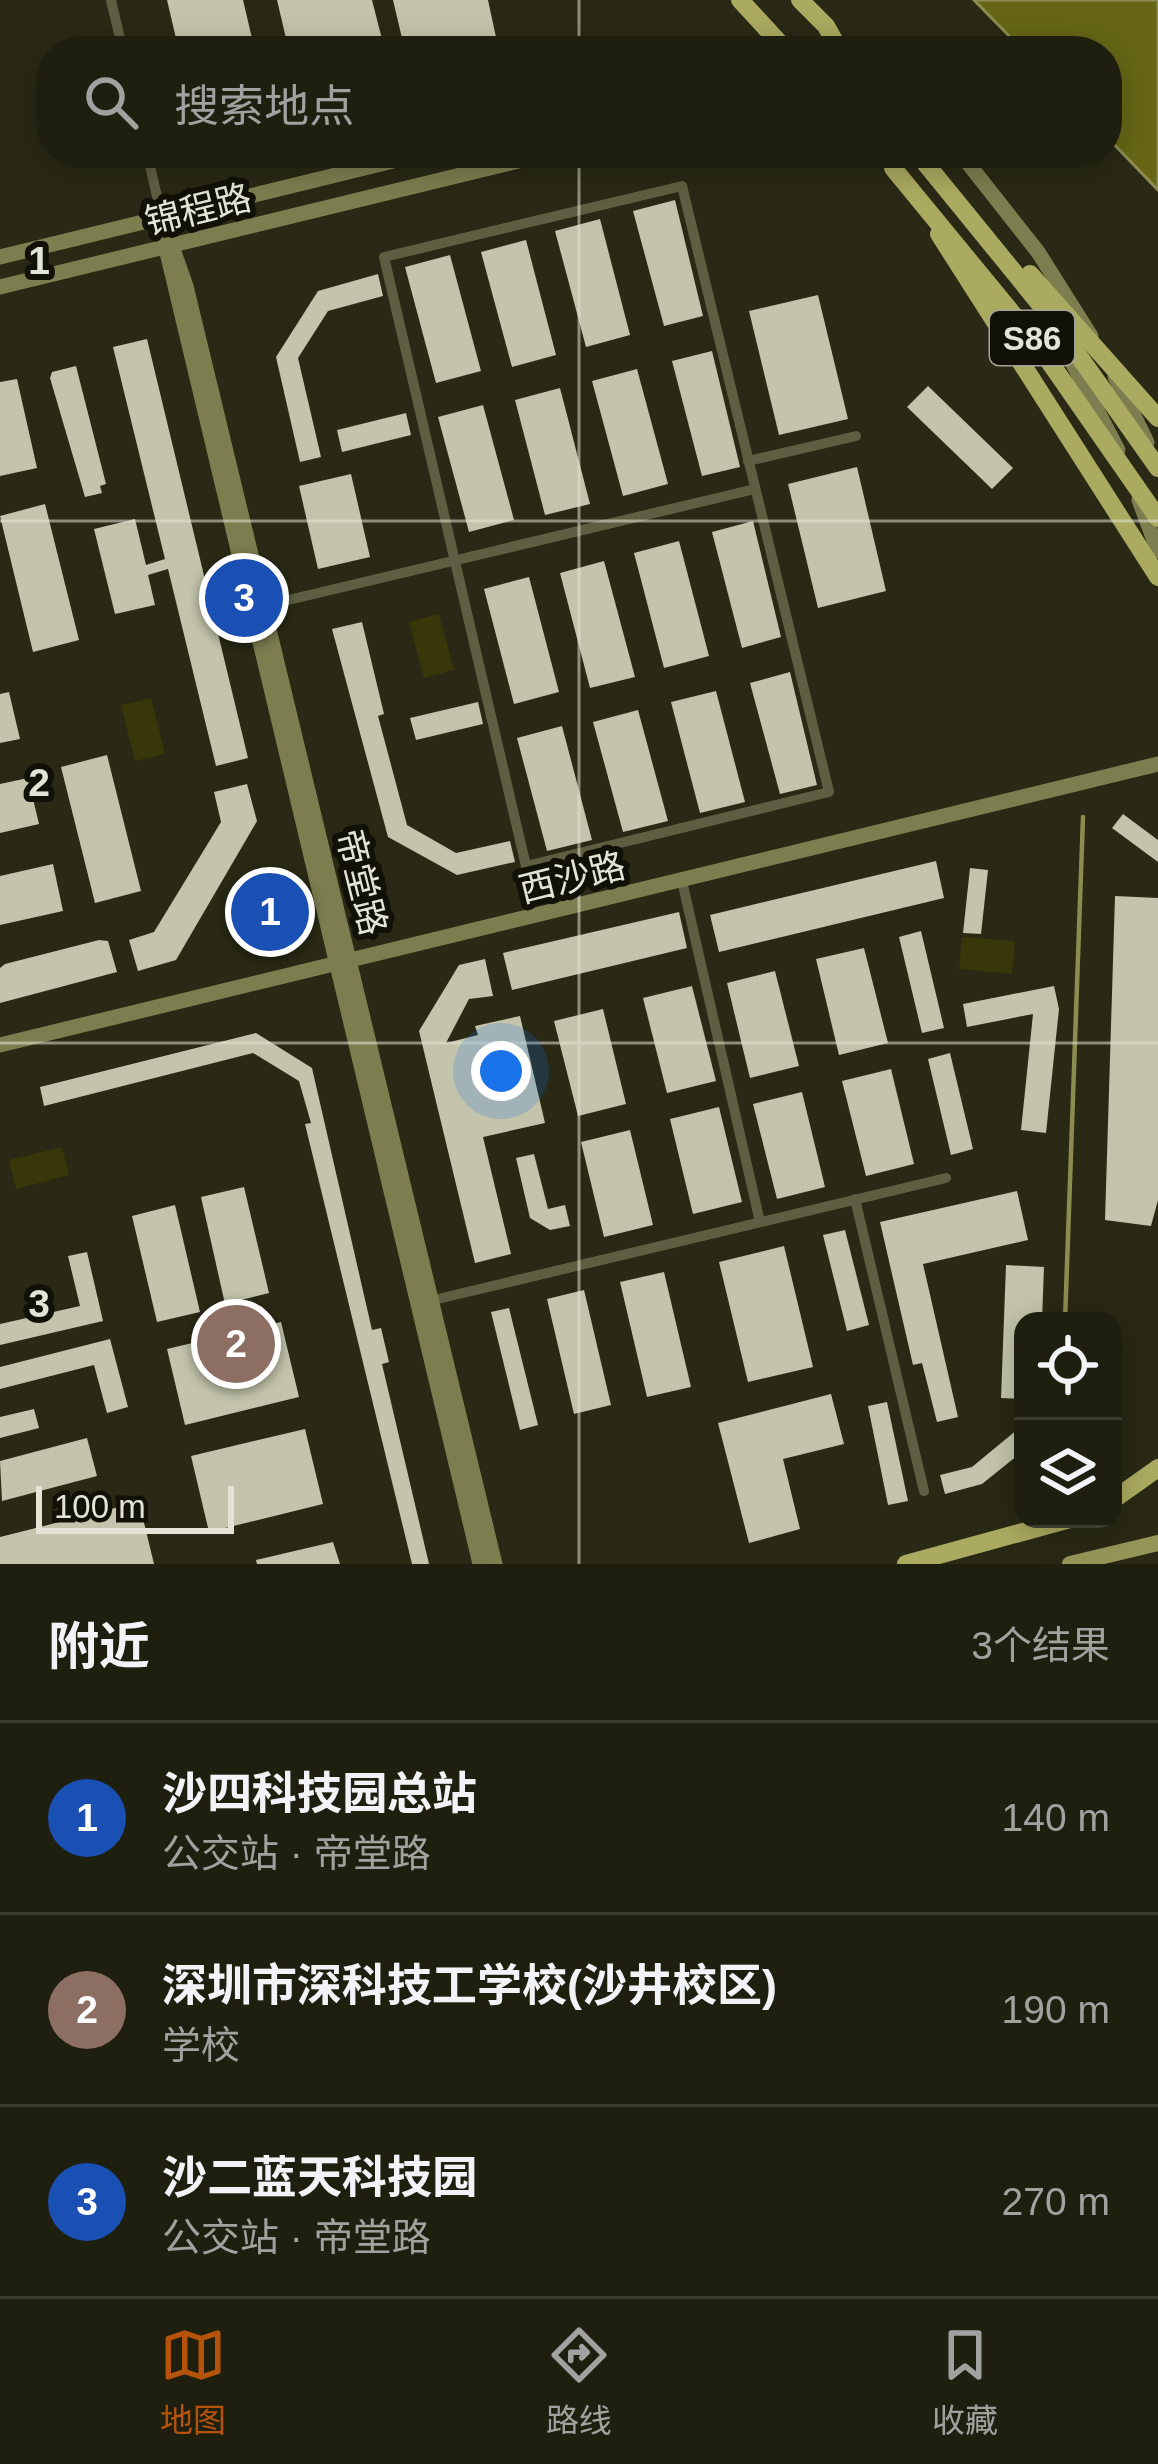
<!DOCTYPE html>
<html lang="zh">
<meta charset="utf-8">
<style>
:root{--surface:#1f1f10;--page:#2c2c1e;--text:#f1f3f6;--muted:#a1a29f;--line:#3c3d30;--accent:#b45309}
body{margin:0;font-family:Arial,"Noto Sans SC",sans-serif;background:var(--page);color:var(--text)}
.controls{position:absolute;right:36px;bottom:36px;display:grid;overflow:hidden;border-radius:24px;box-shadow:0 6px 30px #0003}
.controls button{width:108px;height:108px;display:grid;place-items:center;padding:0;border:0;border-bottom:3px solid var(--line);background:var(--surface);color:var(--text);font:60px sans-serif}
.scale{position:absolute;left:36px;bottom:30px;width:198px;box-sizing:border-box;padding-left:12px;border:6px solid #e3e3d6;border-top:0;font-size:33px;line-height:42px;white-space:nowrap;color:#e3e3d6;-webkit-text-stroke:9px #111108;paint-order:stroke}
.you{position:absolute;left:501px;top:1071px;width:42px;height:42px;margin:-30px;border:9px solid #fff;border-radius:50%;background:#1a73e8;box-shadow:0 0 0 18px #1a73e833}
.badge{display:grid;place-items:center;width:78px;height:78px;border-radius:50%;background:var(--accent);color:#fff;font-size:39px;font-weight:700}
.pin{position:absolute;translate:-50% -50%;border:6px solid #fff;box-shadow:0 3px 12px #0006}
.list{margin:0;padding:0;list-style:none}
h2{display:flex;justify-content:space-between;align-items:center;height:156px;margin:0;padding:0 48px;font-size:51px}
h2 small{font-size:39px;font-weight:400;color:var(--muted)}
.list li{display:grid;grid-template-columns:78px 1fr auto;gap:36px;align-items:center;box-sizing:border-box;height:192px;padding:0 48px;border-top:3px solid var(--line)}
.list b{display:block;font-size:45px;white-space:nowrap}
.list p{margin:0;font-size:39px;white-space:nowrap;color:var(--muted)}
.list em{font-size:39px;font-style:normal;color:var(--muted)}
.icon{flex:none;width:66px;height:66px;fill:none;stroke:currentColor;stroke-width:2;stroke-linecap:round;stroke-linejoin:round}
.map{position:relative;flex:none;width:1158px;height:1564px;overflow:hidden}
.search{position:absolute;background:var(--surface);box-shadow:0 6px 30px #0003;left:36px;right:36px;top:36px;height:132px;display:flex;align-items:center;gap:30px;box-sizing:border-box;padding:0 42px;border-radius:48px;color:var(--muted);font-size:45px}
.sheet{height:732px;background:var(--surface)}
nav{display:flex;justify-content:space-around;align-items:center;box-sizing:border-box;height:168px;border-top:3px solid var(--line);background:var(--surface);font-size:33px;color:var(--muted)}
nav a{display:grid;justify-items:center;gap:6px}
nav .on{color:var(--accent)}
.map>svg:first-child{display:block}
.green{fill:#373709}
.water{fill:#666616;stroke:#8c8c50;stroke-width:3}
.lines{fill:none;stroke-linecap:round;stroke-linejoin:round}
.stream{stroke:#8c8c50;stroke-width:4.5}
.building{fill:#c3c4ab}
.street{stroke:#5e5f42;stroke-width:10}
.secondary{stroke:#7d7e4f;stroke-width:15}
.primary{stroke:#959558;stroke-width:16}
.highway{stroke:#aaaa60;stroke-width:18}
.highway-bridge{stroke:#aaaa60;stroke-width:18}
.grid{fill:none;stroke:#e3e3d6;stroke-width:3;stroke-opacity:0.55}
.labels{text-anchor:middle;stroke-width:12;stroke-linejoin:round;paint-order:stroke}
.shield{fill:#111108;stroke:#a4a498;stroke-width:3}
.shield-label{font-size:33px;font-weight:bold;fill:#e3e3d6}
.street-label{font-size:36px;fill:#e3e3d6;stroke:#111108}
.grid-label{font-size:39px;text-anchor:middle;font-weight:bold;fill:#e3e3d6;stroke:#111108;stroke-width:12;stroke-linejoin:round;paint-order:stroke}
</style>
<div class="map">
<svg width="1158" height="1564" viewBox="0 0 1158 1564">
<rect width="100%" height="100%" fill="#292915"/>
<!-- green -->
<g class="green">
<path d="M439,614L454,670L424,678L409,622Z"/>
<path d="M151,698L165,754L135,761L121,705Z"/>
<path d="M962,937L1015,941L1012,974L959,969Z"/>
<path d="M62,1147L69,1175L16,1189L9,1160Z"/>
</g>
<!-- water -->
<path class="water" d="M974,0H1158V190L1107,137V51H1024Z"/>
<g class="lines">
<!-- stream -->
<path class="stream" d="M1065,1321L1083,817"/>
</g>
<!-- building -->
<g class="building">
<path d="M167,0H243L255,51H179Z"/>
<path d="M277,0H372L385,51H289Z"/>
<path d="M393,0H488L499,51H405Z"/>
<path d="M675,200L703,316L664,326L633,211Z"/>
<path d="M600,219L630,335L586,347L555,231Z"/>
<path d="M526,240L556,355L512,367L481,252Z"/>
<path d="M450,255L481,371L436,383L405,267Z"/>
<path d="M378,274L383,296L328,311L298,358L321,457L300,462L276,357L318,291Z"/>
<path d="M818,295L848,419L779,435L749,311Z"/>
<path d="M147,339L248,758L216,766L168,569L148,575L155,605L115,614L94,529L135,519L146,565L165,559L113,347Z"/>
<path d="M712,351L740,467L702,476L672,361Z"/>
<path d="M76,366L106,484L100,486L102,493L85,497L50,378L52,372Z"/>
<path d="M637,369L668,484L623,496L592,381Z"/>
<path d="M17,379L37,468L0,476V382Z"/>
<path d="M928,386L1013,468L992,489L907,407Z"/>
<path d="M560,388L590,504L545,515L515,400Z"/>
<path d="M483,405L514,520L469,532L438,417Z"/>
<path d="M406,413L411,435L342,452L337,430Z"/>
<path d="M857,467L886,591L818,608L788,484Z"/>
<path d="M351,474L370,557L318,569L299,486Z"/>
<path d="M45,504L79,640L33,652L0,516Z"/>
<path d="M753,521L781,637L742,648L712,532Z"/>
<path d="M679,541L709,656L664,668L634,553Z"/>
<path d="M604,561L635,677L590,688L560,573Z"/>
<path d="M529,577L559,692L514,704L484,589Z"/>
<path d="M362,622L384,714L378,716L407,825L456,853L510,841L515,862L457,875L388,837L332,629Z"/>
<path d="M790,672L817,785L780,794L750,683Z"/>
<path d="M716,691L745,802L700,813L671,702Z"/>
<path d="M9,692L20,739L0,743V694Z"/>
<path d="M478,702L483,724L416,740L410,718Z"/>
<path d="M638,710L668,821L623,832L593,722Z"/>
<path d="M562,726L592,840L547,851L517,738Z"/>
<path d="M107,755L141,891L95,903L61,767Z"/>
<path d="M28,778L39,824L0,833V784Z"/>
<path d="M247,784L257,821L176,960L138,971L129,940L154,932L221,822L214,792Z"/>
<path d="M1123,814L1158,840V862L1112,828Z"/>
<path d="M936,861L944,898L719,952L710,915Z"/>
<path d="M53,864L63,911L0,925V876Z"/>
<path d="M970,868L988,870L981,934L963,933Z"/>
<path d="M1115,896L1158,898V1200L1151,1226L1105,1220Z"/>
<path d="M679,912L687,948L512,990L503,953Z"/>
<path d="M921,931L944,1028L922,1033L899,937Z"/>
<path d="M99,940L108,941L117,972L0,1003V968L5,964Z"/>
<path d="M864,948L888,1043L839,1055L816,959Z"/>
<path d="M485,959L493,996L469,999L446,1043L478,1035L475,1026L520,1016L545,1123L483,1137L511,1254L475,1263L419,1031L459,965Z"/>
<path d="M775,971L799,1066L750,1078L727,983Z"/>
<path d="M692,986L716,1081L667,1093L643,998Z"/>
<path d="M1054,986L1059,1009L1046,1133L1021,1130L1033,1014L967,1027L963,1004Z"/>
<path d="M603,1009L626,1104L578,1116L554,1021Z"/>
<path d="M256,1033L312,1068L372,1330L381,1328L389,1362L382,1364L429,1564H412L305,1124L311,1123L299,1081L253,1053L44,1106L40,1087Z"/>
<path d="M950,1053L973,1149L951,1155L928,1059Z"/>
<path d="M891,1069L914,1164L866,1176L842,1081Z"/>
<path d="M802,1092L825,1187L777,1199L753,1104Z"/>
<path d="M719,1107L742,1202L693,1214L670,1119Z"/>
<path d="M630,1130L653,1225L604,1237L581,1142Z"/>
<path d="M534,1154L548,1209L565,1205L570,1226L550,1230L530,1218L516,1158Z"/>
<path d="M244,1187L269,1293L225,1304L201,1197Z"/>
<path d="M1017,1191L1028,1240L923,1264L958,1417L937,1422L922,1363L913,1365L880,1222Z"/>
<path d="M175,1205L200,1312L157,1322L132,1216Z"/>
<path d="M845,1230L869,1325L847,1331L823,1235Z"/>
<path d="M784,1246L813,1367L748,1382L719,1262Z"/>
<path d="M87,1252L103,1321L0,1345V1324L80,1306L68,1256Z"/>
<path d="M1006,1265L1044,1267L1042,1321H1023V1399L1001,1398Z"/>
<path d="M664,1272L691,1387L647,1397L620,1282Z"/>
<path d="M584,1290L611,1405L574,1414L547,1299Z"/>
<path d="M509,1308L538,1425L520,1430L491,1312Z"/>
<path d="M281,1322L299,1397L185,1425L167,1349Z"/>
<path d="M110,1339L128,1407L107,1413L94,1365L0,1389V1367Z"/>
<path d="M831,1394L844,1444L783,1459L800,1529L749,1543L718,1423Z"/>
<path d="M887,1402L908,1501L888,1505L868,1406Z"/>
<path d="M34,1409L39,1428L0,1438V1417Z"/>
<path d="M1023,1425V1451L982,1484L945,1494L940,1475L972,1467Z"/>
<path d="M305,1429L323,1504L209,1532L191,1456Z"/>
<path d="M87,1438L97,1476L2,1501L0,1461Z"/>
<path d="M139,1502L154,1564H0V1537Z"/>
<path d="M333,1542L340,1564H257L256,1560Z"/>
</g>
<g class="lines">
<!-- street -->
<g class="street">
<path d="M111,0L123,51"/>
<path d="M147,153L162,218"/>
<path d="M682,186L829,792L526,866L384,257Z"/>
<path d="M748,461L856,436"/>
<path d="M259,607L755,489"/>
<path d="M682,881L760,1222"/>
<path d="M855,1199L924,1491"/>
<path d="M425,1302L946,1178"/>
</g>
<!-- secondary -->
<g class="secondary">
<path d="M960,153L1038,252L1091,336"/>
<path d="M162,218L186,286L495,1564"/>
<path d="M165,244L480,1564"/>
<path d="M0,257L426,153"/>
<path d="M0,287L551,153"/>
<path d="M1065,349L1118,450"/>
<path d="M1115,377L1147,442"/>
<path d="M1139,500L1158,551"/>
<path d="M0,1045L1158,764"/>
</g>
<!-- primary -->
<path class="primary" d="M1070,1564L1158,1543"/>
<!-- highway -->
<g class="highway">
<path d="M740,0L787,51"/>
<path d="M800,0L826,26L840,51"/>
<path d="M939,234L1158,577"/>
<path d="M1113,1500L1158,1468"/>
<path d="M906,1564L1070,1519"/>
</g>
<!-- highway-bridge -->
<g class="highway-bridge">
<path d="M917,153L1057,325L1158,468"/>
<path d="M893,168L1035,341L1158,518"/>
<path d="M1030,274L1158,418"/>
</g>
</g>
<!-- grid -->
<path class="grid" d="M579,0V51M579,153V1564M0,521H1158M0,1043H1158"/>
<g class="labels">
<!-- shield labels -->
<rect class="shield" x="990" y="311" width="84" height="54" rx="9"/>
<g class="shield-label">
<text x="1032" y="350">S86</text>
</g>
<!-- street labels -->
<g class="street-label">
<text transform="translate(198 209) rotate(-14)" y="13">锦程路</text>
<text transform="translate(572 877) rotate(-14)" y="13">西沙路</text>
<text transform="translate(362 882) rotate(76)" y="13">帝堂路</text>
</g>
</g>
<g class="grid-label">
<text x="39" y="274">1</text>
<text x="39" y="796">2</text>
<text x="39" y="1317">3</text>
</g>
</svg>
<div class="controls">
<button><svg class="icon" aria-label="locate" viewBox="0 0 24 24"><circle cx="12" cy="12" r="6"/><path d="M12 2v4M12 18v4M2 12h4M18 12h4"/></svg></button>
<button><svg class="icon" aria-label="layers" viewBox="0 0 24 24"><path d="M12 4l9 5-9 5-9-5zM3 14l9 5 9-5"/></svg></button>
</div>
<div class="scale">100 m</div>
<div class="you"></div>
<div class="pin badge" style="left:270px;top:912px;background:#1a4fb4">1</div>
<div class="pin badge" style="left:236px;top:1344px;background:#8d6e63">2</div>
<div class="pin badge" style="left:244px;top:598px;background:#1a4fb4">3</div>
<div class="search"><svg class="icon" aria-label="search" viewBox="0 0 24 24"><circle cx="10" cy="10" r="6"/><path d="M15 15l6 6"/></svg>搜索地点</div>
</div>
<section class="sheet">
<h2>附近<small>3个结果</small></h2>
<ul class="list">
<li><span class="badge" style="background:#1a4fb4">1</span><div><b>沙四科技园总站</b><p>公交站 · 帝堂路</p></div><em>140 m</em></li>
<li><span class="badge" style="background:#8d6e63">2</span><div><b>深圳市深科技工学校(沙井校区)</b><p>学校</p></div><em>190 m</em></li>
<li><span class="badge" style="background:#1a4fb4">3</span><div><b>沙二蓝天科技园</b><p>公交站 · 帝堂路</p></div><em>270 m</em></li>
</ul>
</section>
<nav>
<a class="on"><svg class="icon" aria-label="map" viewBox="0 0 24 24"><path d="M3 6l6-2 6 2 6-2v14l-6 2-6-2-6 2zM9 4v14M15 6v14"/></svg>地图</a>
<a><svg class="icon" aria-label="directions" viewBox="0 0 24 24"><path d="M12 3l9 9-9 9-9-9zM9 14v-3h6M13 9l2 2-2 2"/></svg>路线</a>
<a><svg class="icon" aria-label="saved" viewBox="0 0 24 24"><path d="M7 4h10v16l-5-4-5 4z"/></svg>收藏</a>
</nav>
